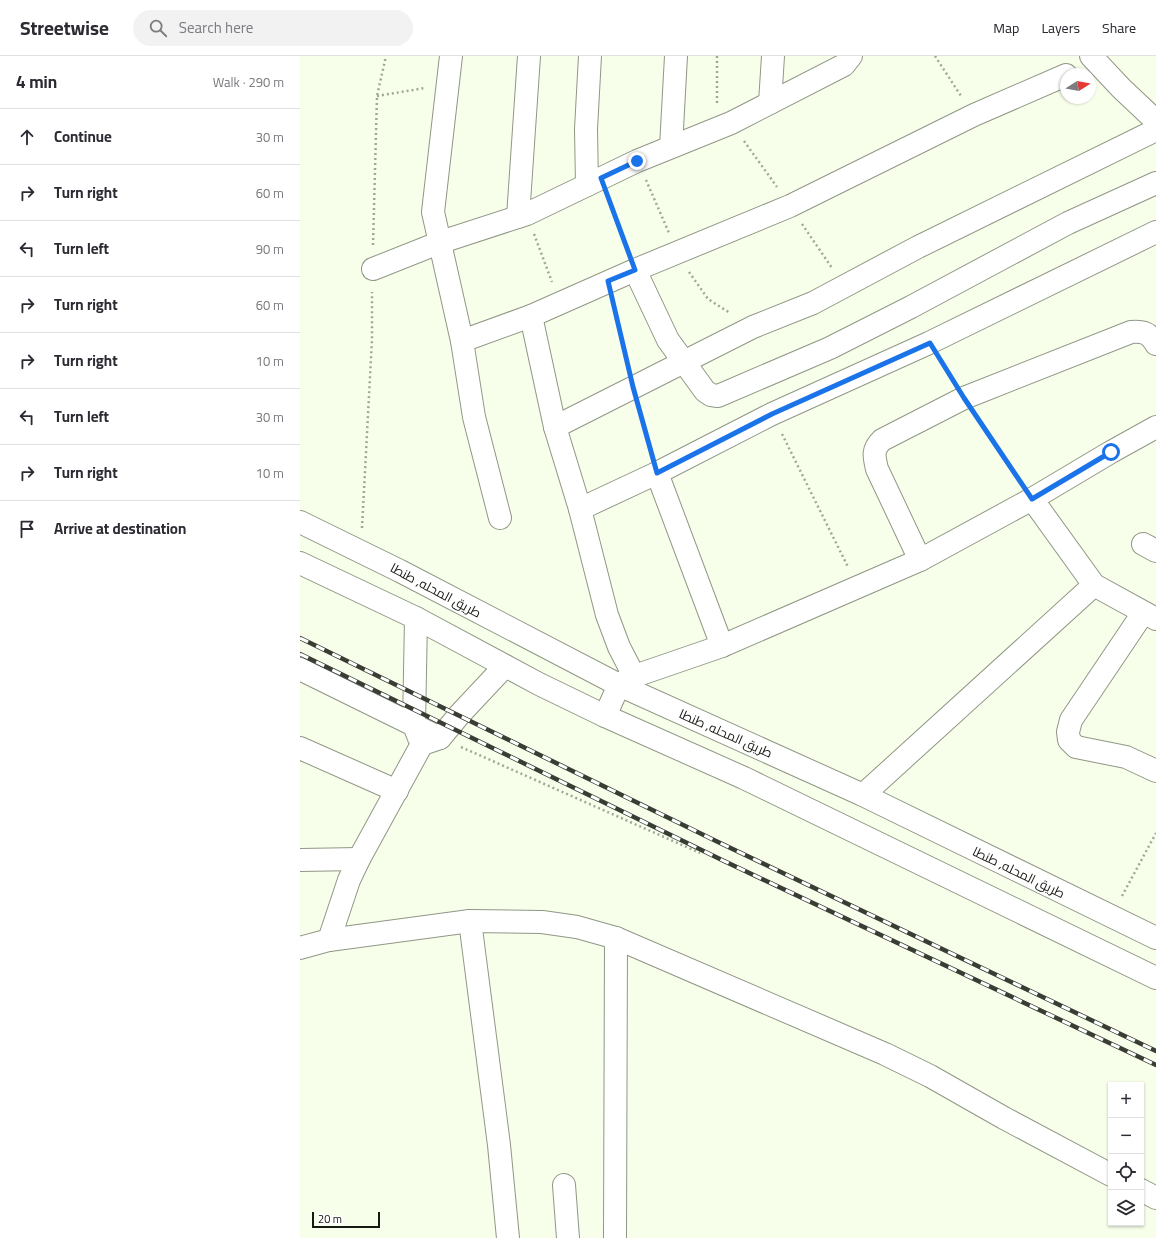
<!DOCTYPE html>
<meta charset="utf-8">
<style>
:root{--surface:#fff;--page:#f2f2f3;--text:#2b2b33;--muted:#7c7c81;--line:#e1e1e2}
body{margin:0;font-family:Georgia,Cairo,serif;background:var(--page);color:var(--text)}
.controls{position:absolute;right:12px;bottom:12px;display:grid;overflow:hidden;border-radius:0px;box-shadow:0 1px 3px #0004}
.controls button{width:36px;height:36px;display:grid;place-items:center;padding:0;border:0;border-bottom:1px solid var(--line);background:var(--surface);color:var(--text);font:20px sans-serif}
.compass{position:absolute;left:760px;top:12px;width:36px;height:36px;border-radius:50%;background:var(--surface);box-shadow:0 1px 3px #0004;rotate:79deg}
.scale{position:absolute;left:12px;bottom:10px;width:68px;box-sizing:border-box;padding-left:4px;border:2px solid #171a13;border-top:0;font-size:11px;line-height:14px;white-space:nowrap;color:#171a13;-webkit-text-stroke:3px #fff;paint-order:stroke}
.stop{position:absolute;width:12px;height:12px;margin:-9px;border:3px solid #1a73e8;border-radius:50%;background:#fff}
.stop.end{background:#1a73e8;border-color:#fff;box-shadow:0 1px 4px #0008}
.list{margin:0;padding:0;list-style:none}
h2{display:flex;justify-content:space-between;align-items:center;height:52px;margin:0;padding:0 16px;font-size:17px}
h2 small{font-size:13px;font-weight:400;color:var(--muted)}
.list li{display:grid;grid-template-columns:26px 1fr auto;gap:12px;align-items:center;box-sizing:border-box;height:56px;padding:0 16px;border-top:1px solid var(--line)}
.list b{display:block;font-size:15px;white-space:nowrap}
.list em{font-size:13px;font-style:normal;color:var(--muted)}
.icon{flex:none;width:22px;height:22px;fill:none;stroke:currentColor;stroke-width:2;stroke-linecap:round;stroke-linejoin:round}
.map{position:relative;flex:none;width:856px;height:1182px;overflow:hidden}
header{display:flex;align-items:center;gap:24px;box-sizing:border-box;height:56px;padding:0 20px;background:var(--surface);border-bottom:1px solid var(--line)}
header strong{font-size:19px}
nav{display:flex;gap:22px;margin-inline-start:auto;font-size:14px}
.search{width:280px;height:36px;background:var(--page);display:flex;align-items:center;gap:10px;box-sizing:border-box;padding:0 14px;border-radius:22px;color:var(--muted);font-size:15px}
main{display:flex}
aside{flex:1;background:var(--surface)}
.map>svg:first-child{display:block}
.lines{fill:none;stroke-linecap:round;stroke-linejoin:round}
.minor-casing{stroke:#909785;stroke-width:24}
.highway-casing{stroke:#909785;stroke-width:24}
.path{stroke:#a1a798;stroke-width:2.5;stroke-dasharray:2 3;stroke-linecap:butt}
.minor{stroke:#fff;stroke-width:22}
.highway{stroke:#fff;stroke-width:22}
.rail-casing{stroke:#393d34;stroke-width:4.5}
.rail{stroke:#fff;stroke-width:3;stroke-dasharray:9;stroke-linecap:butt}
.route{stroke:#1a73e8;stroke-width:5}
.labels{text-anchor:middle;stroke-width:3;stroke-linejoin:round;paint-order:stroke}
.street-label{font-size:13px;fill:#171a13;stroke:#fff}
</style>
<header>
<strong>Streetwise</strong>
<div class="search"><svg class="icon" aria-label="search" viewBox="0 0 24 24"><circle cx="10" cy="10" r="6"/><path d="M15 15l6 6"/></svg>Search here</div>
<nav><a>Map</a><a>Layers</a><a>Share</a></nav>
</header>
<main>
<aside>
<h2>4 min<small>Walk · 290 m</small></h2>
<ul class="list">
<li><svg class="icon" aria-label="ahead" viewBox="0 0 24 24"><path d="M12 20V5M6 11l6-6 6 6"/></svg><div><b>Continue</b></div><em>30 m</em></li>
<li><svg class="icon" aria-label="right" viewBox="0 0 24 24"><path d="M7 20v-9h11M14 6l5 5-5 5"/></svg><div><b>Turn right</b></div><em>60 m</em></li>
<li><svg class="icon" aria-label="left" viewBox="0 0 24 24"><path d="M17 20v-9H6M10 6l-5 5 5 5"/></svg><div><b>Turn left</b></div><em>90 m</em></li>
<li><svg class="icon" aria-label="right" viewBox="0 0 24 24"><path d="M7 20v-9h11M14 6l5 5-5 5"/></svg><div><b>Turn right</b></div><em>60 m</em></li>
<li><svg class="icon" aria-label="right" viewBox="0 0 24 24"><path d="M7 20v-9h11M14 6l5 5-5 5"/></svg><div><b>Turn right</b></div><em>10 m</em></li>
<li><svg class="icon" aria-label="left" viewBox="0 0 24 24"><path d="M17 20v-9H6M10 6l-5 5 5 5"/></svg><div><b>Turn left</b></div><em>30 m</em></li>
<li><svg class="icon" aria-label="right" viewBox="0 0 24 24"><path d="M7 20v-9h11M14 6l5 5-5 5"/></svg><div><b>Turn right</b></div><em>10 m</em></li>
<li><svg class="icon" aria-label="arrive" viewBox="0 0 24 24"><path d="M6 21V4h12l-3 4 3 4H6"/></svg><div><b>Arrive at destination</b></div></li>
</ul>
</aside>
<div class="map">
<svg width="856" height="1182" viewBox="0 0 856 1182">
<rect width="100%" height="100%" fill="#f7ffeb"/>
<g class="lines">
<defs>
<g id="minor">
<path d="M151,0L133,156L162,285L174,361L200,462"/>
<path d="M791,0L821,32L856,65"/>
<path d="M470,47L473,0"/>
<path d="M371,91L376,0"/>
<path d="M287,129L286,73L290,0"/>
<path d="M218,161L229,0"/>
<path d="M73,213L141,186L227,158L337,105L431,67L544,9L551,0"/>
<path d="M335,214L368,284L405,335L411,339L418,340L530,292L611,251L768,167L856,127"/>
<path d="M231,260L255,371L280,453L307,559L319,591L334,620"/>
<path d="M162,285L231,260L335,214L490,150L674,59L766,19"/>
<path d="M255,371L453,271L513,247L618,191L856,74"/>
<path d="M357,417L422,590"/>
<path d="M732,443L794,529L856,563"/>
<path d="M280,453L357,417L472,358L629,287L856,176"/>
<path d="M843,488L856,495"/>
<path d="M620,504L577,413C574,400 572,394 582,384L664,342L831,276C844,275 849,277 856,288"/>
<path d="M843,557L771,664L768,676L769,684L776,691L826,701L856,715"/>
<path d="M116,562L114,669L119,682"/>
<path d="M0,613L140,682"/>
<path d="M305,660L319,629L329,622L422,590L620,504L732,443L811,396L856,371"/>
<path d="M0,692L97,735"/>
<path d="M563,739L794,529"/>
<path d="M0,804L59,803"/>
<path d="M170,865L199,1089L208,1182"/>
<path d="M29,884L49,824L59,803L122,688L140,682L160,658L205,610"/>
<path d="M0,892L29,884L170,865L242,866L277,871L316,882L585,998L630,1020L704,1062L811,1119"/>
<path d="M264,1129L268,1182"/>
<path d="M841,1134L856,1142"/>
<path d="M315,1182L316,882"/>
</g>
<g id="highway">
<path d="M0,466L100,515L319,629L563,739L856,882"/>
<path d="M0,507L116,562L239,628L305,660L444,722L856,922"/>
</g>
</defs>
<!-- minor casing -->
<use href="#minor" class="minor-casing"/>
<!-- highway casing -->
<use href="#highway" class="highway-casing"/>
<!-- path -->
<g class="path">
<path d="M417,0V49"/>
<path d="M635,0L661,40"/>
<path d="M77,40L125,32"/>
<path d="M444,85L477,131"/>
<path d="M346,124L369,177"/>
<path d="M308,143L327,193"/>
<path d="M502,168L532,212"/>
<path d="M234,178L252,226"/>
<path d="M73,189L77,40L86,0"/>
<path d="M389,216L408,243L430,257"/>
<path d="M313,247L328,308"/>
<path d="M641,305L652,323"/>
<path d="M340,354L351,395"/>
<path d="M676,361L720,424"/>
<path d="M482,378L548,511"/>
<path d="M62,472L72,283V236"/>
<path d="M161,691L400,797"/>
<path d="M822,840L856,777"/>
</g>
<!-- minor -->
<use href="#minor" class="minor"/>
<!-- highway -->
<use href="#highway" class="highway"/>
<defs>
<g id="rail">
<path d="M0,582L418,786L856,995"/>
<path d="M0,598L424,805L856,1009"/>
</g>
</defs>
<!-- rail casing -->
<use href="#rail" class="rail-casing"/>
<!-- rail -->
<use href="#rail" class="rail"/>
</g>
<g class="lines">
<!-- route -->
<path class="route" d="M337,105L301,122L335,214L308,225L333,331L357,417L472,358L630,287L664,342L732,443L811,396"/>
</g>
<g class="labels">
<!-- street labels -->
<g class="street-label">
<text transform="translate(136 534) rotate(28)" y="5">طريق المحله, طنطا</text>
<text transform="translate(426 677) rotate(24)" y="5">طريق المحله, طنطا</text>
<text transform="translate(719 816) rotate(26)" y="5">طريق المحله, طنطا</text>
</g>
</g>
</svg>
<div class="controls">
<button>+</button>
<button>−</button>
<button><svg class="icon" aria-label="locate" viewBox="0 0 24 24"><circle cx="12" cy="12" r="6"/><path d="M12 2v4M12 18v4M2 12h4M18 12h4"/></svg></button>
<button><svg class="icon" aria-label="layers" viewBox="0 0 24 24"><path d="M12 4l9 5-9 5-9-5zM3 14l9 5 9-5"/></svg></button>
</div>
<svg class="compass" viewBox="-18 -18 36 36"><path d="M0-13l5 13h-10z" fill="#e53935"/><path d="M0 13l5-13h-10z" fill="#7c7c81"/></svg>
<div class="scale">20 m</div>
<div class="stop" style="left:811px;top:396px"></div>
<div class="stop end" style="left:337px;top:105px"></div>
</div>
</main>
